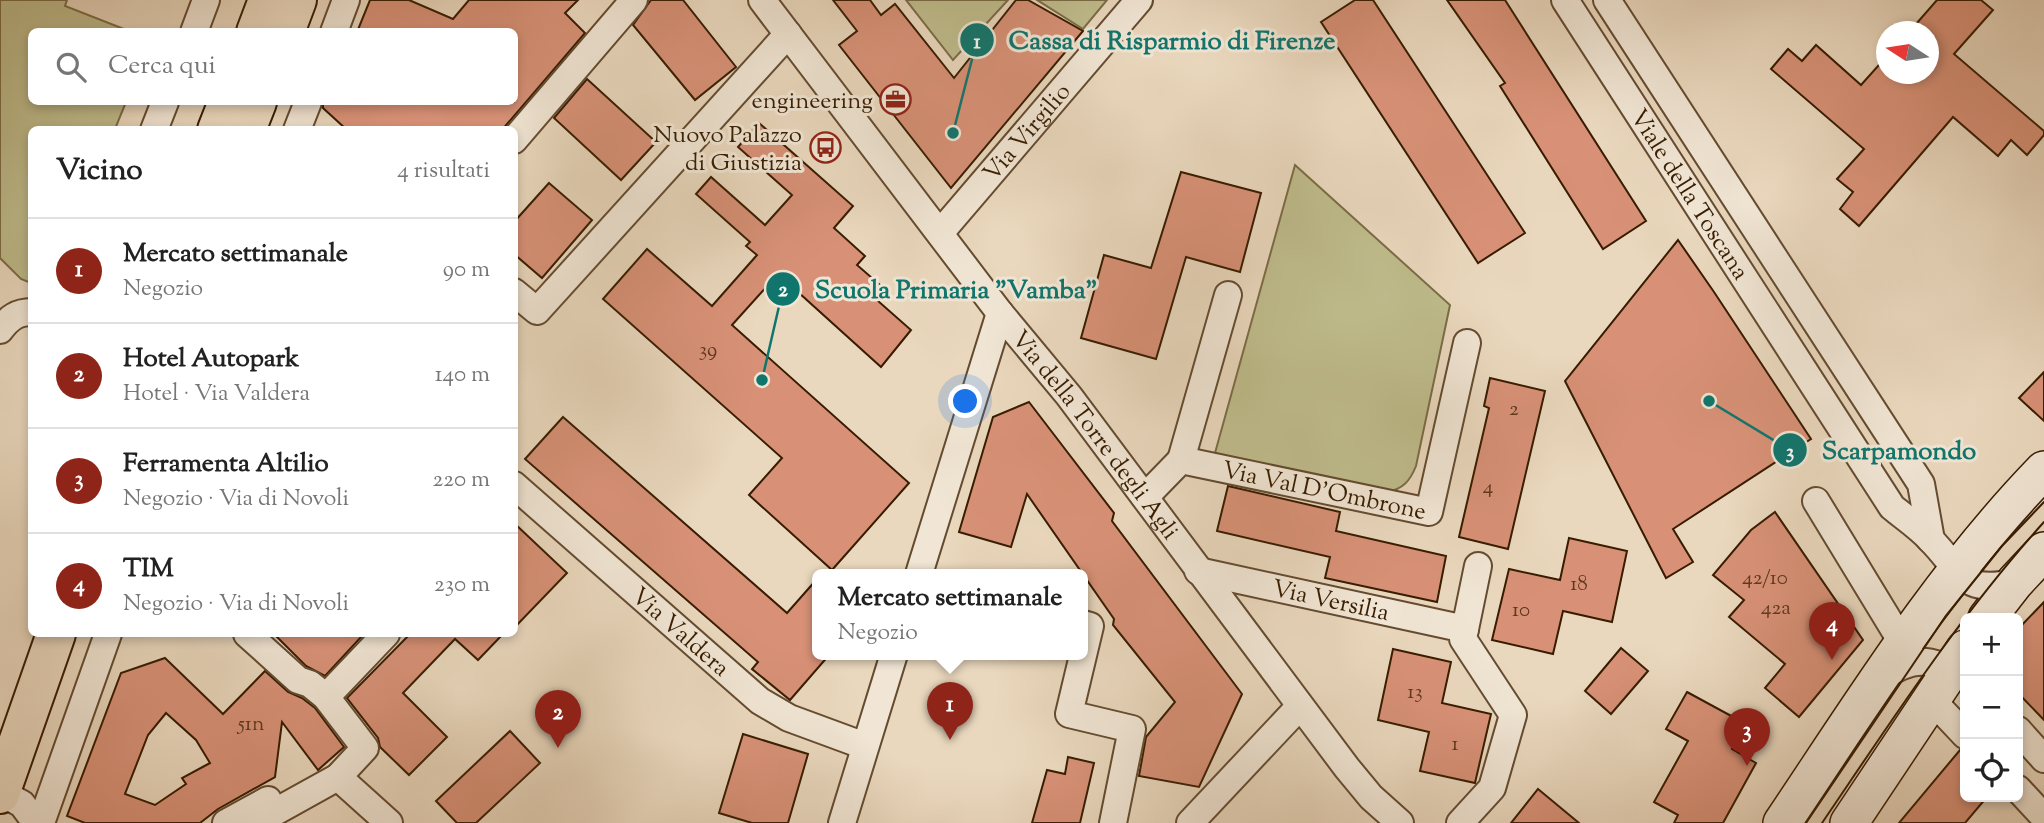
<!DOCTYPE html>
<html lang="it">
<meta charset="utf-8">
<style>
:root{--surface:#fff;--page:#f2f2f2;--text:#222;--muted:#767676;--line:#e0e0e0;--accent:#8f2418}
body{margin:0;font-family:"Sorts Mill Goudy",serif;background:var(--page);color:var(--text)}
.controls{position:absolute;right:21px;bottom:21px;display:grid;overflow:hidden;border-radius:10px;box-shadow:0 4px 10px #0003}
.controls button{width:63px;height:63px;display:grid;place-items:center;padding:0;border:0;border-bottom:2px solid var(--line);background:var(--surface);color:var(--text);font:35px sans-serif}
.compass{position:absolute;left:1876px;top:21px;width:63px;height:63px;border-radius:50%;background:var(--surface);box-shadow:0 4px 10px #0003;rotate:282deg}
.you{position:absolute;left:966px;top:402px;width:24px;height:24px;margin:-18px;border:5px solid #fff;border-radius:50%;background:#1a73e8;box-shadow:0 0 0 10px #1a73e833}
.badge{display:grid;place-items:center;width:46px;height:46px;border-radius:50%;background:var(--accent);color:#fff;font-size:23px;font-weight:700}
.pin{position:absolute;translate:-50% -58px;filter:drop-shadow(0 2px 4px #0008)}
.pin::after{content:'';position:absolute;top:37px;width:24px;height:21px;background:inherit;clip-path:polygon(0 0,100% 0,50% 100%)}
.popup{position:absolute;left:812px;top:569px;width:276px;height:91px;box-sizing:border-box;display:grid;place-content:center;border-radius:10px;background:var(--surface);filter:drop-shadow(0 2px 5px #0005);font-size:23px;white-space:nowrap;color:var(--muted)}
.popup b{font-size:26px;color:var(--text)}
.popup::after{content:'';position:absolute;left:50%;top:100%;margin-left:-14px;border:14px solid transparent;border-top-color:var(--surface)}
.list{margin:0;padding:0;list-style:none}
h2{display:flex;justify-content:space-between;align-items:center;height:91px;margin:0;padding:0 28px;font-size:30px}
h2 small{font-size:23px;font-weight:400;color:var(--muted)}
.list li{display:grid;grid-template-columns:46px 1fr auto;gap:21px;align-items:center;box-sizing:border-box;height:105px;padding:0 28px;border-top:2px solid var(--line)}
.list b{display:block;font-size:26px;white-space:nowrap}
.list p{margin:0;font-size:23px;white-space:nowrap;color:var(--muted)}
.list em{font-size:23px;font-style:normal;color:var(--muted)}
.icon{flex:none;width:38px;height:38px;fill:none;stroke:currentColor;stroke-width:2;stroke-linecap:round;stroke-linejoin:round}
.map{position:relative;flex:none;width:2044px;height:823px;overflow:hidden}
.search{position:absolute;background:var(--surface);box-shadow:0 4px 10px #0003;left:28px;top:28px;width:490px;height:77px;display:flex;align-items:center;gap:18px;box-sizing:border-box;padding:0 24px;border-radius:10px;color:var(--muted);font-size:26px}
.panel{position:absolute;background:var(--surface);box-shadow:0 4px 10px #0003;left:28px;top:126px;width:490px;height:511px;border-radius:10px}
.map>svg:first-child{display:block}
.green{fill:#bfbc8c;stroke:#7b6c46;stroke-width:2}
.building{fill:#d89177;stroke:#371c00;stroke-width:2;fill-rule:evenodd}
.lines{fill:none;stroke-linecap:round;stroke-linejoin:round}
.street-casing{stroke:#644b30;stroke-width:30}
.secondary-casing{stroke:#371c00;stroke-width:40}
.primary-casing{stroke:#371c00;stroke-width:42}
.street{stroke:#f1e6d5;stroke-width:26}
.secondary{stroke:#f1e6d5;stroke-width:37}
.primary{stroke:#ead8be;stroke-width:38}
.tram{stroke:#371c00;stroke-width:2}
.labels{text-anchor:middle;stroke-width:6;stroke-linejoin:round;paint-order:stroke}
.number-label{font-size:21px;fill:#5f391e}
.poi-label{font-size:24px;fill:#371c00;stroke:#f1e6d5;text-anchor:end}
.street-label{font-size:24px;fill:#371c00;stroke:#f1e6d5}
.leader{fill:none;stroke:#0f766e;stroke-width:2.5}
.callout-dot{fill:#0f766e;stroke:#f1e6d5;stroke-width:2.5}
.mark-label{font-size:21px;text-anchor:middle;font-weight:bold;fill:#fff}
.callout-label{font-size:26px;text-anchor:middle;font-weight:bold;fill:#0f766e;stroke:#f1e6d5;stroke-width:6;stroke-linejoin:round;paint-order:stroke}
</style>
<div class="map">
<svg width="2044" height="823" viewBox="0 0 2044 823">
<rect width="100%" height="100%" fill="#ead8be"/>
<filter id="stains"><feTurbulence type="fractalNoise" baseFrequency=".00286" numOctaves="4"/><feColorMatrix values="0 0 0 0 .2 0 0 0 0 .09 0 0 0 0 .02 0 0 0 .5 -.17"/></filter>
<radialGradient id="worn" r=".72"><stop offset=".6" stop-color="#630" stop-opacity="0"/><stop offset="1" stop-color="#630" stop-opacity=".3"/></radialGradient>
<!-- green -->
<g class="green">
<path d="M0,0H67L65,6L129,31L32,32V102H126L115,129L32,130L31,283L21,279L0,258Z"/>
<path d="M906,0H1008L953,60Z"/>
<path d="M1037,0H1107L1083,29Z"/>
<path d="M1295,165L1450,305L1416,466C1410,481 1403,489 1387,492L1215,453Z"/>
</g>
<!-- building -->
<g class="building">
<path d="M370,0H409L453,19L469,0H578L565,13L585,33L502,130H347L323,108V102H514V32H357Z"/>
<path d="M651,0H683L736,67L695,100L633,25Z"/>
<path d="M833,0H870L881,15L895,4L954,78L1016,0H1028L1083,31L951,188L839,45L857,31Z"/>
<path d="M1355,0H1373L1525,233L1478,263L1321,22Z"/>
<path d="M1447,0H1505L1646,221L1603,249L1500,86L1505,83Z"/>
<path d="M1937,0H1981L1993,10L1954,54L2044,131V135L2027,155L2011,140L1998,156L1953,117L1859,226L1840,209L1853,192L1837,179L1864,149L1771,69L1788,49L1802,61L1816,45L1861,85L1886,57V74H1928V32H1909Z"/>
<path d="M587,79L656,142L621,180L554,118Z"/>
<path d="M759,123L853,206L834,228L865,256L857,265L887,291L878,301L911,330L881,367L778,274L732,325L909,483L832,570L749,495L782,458L603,299L647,249L712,306L757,255L746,246L750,242L696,194L711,177L765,225L792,195L738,147Z"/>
<path d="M1181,172L1261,193L1240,272L1186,257L1156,359L1081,338L1104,255L1151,268Z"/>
<path d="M549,183L592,220L542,278L514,254V222Z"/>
<path d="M1678,240L1714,292L1811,439L1673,529L1693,562L1666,578L1565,381Z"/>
<path d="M2044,372V421L2019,398Z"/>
<path d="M1490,378L1545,391L1508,549L1459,537L1489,408L1484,406Z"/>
<path d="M1029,402L1114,513L1112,521L1242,694L1199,787L1139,776L1146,737L1175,702L1113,625L1114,619L1027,494L1011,547L959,532L993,417Z"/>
<path d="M563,417L787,613L817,579V654H830L790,700L752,669L758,662L525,459Z"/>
<path d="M1228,486L1340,512L1336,531L1446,556L1437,602L1325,578L1330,557L1217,531Z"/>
<path d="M1775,512L1863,640L1799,717L1765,688L1785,664L1729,617L1744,600L1713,575L1751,530Z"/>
<path d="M514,523L567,573L514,628Z"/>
<path d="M1569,538L1627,551L1612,622L1563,611L1553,654L1492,640L1509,569L1560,580Z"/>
<path d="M2044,602V720L2018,693V629Z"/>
<path d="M274,634H359L362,636L325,676L306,666Z"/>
<path d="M410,634H503L478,660L455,639L403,693L447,737L409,775L380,747L378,738L347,698Z"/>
<path d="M1621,648L1648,671L1611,714L1585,691Z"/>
<path d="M1393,649L1451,662L1442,703L1491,714L1475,783L1420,771L1429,732L1378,720Z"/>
<path d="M165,658L223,714L265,671L288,692L302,698L315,708L344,747L318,770L282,722L275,777L218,809L200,823H85L67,816L121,673ZM166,713L196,740L210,763L182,778L186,784L155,805L125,794L148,735Z"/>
<path d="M1687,692L1746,724L1732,749L1756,763L1723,823H1674L1678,815L1654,802L1688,741L1666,729Z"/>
<path d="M510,731L540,763L476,823H457L436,801Z"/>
<path d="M743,734L808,754L788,823H752L719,813Z"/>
<path d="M1960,750H1965V797H1987L1965,823H1899Z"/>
<path d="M1068,757L1094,763L1080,823H1032L1047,770L1065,774Z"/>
<path d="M1538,789L1579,823H1511Z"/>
</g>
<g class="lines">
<defs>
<g id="street">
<path id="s1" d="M762,0L1000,313L1069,396L1347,768L1371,797L1400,823"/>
<path id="s2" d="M1565,0L1892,507C1904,517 1919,527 1930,539C1961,570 1962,596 2015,582"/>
<path d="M1607,0L1921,484L1931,540"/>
<path d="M194,32L206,0"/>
<path d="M334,32L346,0"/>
<path d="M154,130L165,102"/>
<path d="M297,130L308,102"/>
<path d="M514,140L634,0"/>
<path id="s3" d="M940,233L1139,0"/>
<path d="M514,292L537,311L788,34"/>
<path d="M0,330C9,318 17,312 32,312"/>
<path d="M1181,460L1228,295"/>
<path id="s4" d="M514,485L760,701L789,718L865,746"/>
<path id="s5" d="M1145,497L1181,460L1429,512L1467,343"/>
<path d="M1816,501L1903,644"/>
<path id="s6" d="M1198,571L1465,629L1463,639L1513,715L1492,788L1460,823"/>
<path d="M919,574L1000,313"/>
<path d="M1083,624L1090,626L1069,714L1132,729L1113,823"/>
<path d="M1465,629L1478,566"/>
<path d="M247,634L298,680L310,684L326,697L365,748L338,777L255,823"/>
<path d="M1881,678C1912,656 1931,657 1964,677"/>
<path d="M326,697L386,634"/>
<path d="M1931,699L1965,735"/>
<path d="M2018,730L2044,759"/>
<path d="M338,777L389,823"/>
<path d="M2018,789L2044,817"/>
<path d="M0,792L22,804L36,823"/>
<path d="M41,823L108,634"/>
<path d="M226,823L268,800"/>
<path d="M842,823L894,654"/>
<path d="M1190,823L1300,706"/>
</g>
<g id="secondary">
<path d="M1987,618L2015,582L2044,551"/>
<path d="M1782,823C1864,701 1941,576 2044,470"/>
<path d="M1849,823L1965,649"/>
</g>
<g id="primary">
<path d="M256,32L268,0"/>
<path d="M285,32L297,0"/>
<path d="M217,130L228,102"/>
<path d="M246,130L257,102"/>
<path d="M0,794L56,634"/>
</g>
</defs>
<!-- street casing -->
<use href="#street" class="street-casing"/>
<!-- secondary casing -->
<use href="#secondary" class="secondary-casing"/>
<!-- primary casing -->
<use href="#primary" class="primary-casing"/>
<!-- street -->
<use href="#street" class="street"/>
<!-- secondary -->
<use href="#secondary" class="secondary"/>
<!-- primary -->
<use href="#primary" class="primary"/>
<!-- tram -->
<g class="tram">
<path d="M1806,823L1945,617L2002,546L2044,502"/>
<path d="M1822,823C1892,720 1960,615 2044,522"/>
</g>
</g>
<!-- icons -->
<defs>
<symbol id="office-ring" viewBox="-11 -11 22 22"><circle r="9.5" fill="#f1e6d5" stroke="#8f2418" stroke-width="1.5"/><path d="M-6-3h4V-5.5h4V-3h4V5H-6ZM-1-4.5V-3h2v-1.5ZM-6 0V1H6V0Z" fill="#8f2418"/></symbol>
<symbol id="bus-ring" viewBox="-11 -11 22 22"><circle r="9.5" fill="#f1e6d5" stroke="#8f2418" stroke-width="1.5"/><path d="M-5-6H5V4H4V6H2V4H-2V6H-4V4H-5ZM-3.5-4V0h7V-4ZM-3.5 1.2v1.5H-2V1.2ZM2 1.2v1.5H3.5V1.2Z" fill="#8f2418"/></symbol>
</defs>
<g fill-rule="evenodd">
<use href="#office-ring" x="878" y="82" width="35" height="35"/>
<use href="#bus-ring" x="808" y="130" width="35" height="35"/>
</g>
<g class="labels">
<!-- number labels -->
<g class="number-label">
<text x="708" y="356">39</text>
<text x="1514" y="415">2</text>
<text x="1488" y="493">4</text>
<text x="1765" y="584">42/10</text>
<text x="1579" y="590">18</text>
<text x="1776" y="614">42a</text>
<text x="1521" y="616">10</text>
<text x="1415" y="698">13</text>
<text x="251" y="730">51n</text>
<text x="1455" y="750">1</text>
</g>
<!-- poi labels -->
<g class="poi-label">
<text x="873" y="108">engineering</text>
<text x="802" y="142">Nuovo Palazzo<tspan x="802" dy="28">di Giustizia</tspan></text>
</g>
<!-- street labels -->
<g class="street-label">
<text dy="8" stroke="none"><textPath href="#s3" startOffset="133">Via Virgilio</textPath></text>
<text dy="8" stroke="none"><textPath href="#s2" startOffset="231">Viale della Toscana</textPath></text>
<text dy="8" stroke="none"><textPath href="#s1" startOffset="548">Via della Torre degli Agli</textPath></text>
<text dy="8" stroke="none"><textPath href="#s5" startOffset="198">Via Val D'Ombrone</textPath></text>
<text dy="8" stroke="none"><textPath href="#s6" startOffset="136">Via Versilia</textPath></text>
<text dy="8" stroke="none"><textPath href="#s4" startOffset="222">Via Valdera</textPath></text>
</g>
</g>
<!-- callouts -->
<path class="leader" d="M953 133L977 40M762 380L783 289M1709 401L1790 450"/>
<g class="callout-dot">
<circle cx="953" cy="133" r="7"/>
<circle cx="762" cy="380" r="7"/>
<circle cx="1709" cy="401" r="7"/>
<circle cx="977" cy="40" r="18"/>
<circle cx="783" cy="289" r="18"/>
<circle cx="1790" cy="450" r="18"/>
</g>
<g class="mark-label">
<text x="977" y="48">1</text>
<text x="783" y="296">2</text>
<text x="1790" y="458">3</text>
</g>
<g class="callout-label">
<text x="1172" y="49">Cassa di Risparmio di Firenze</text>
<text x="956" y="298">Scuola Primaria "Vamba"</text>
<text x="1899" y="459">Scarpamondo</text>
</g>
<rect width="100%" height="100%" filter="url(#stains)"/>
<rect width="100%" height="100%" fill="url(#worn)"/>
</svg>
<div class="controls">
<button>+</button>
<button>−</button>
<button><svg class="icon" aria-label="locate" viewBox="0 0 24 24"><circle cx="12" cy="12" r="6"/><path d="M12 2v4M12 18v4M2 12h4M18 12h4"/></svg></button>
</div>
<svg class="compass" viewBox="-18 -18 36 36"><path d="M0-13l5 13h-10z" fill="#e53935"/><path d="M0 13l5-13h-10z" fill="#767676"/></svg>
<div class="you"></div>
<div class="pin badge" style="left:950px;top:740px">1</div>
<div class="popup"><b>Mercato settimanale</b>Negozio</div>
<div class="pin badge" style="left:558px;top:748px">2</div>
<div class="pin badge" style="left:1747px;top:766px">3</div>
<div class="pin badge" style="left:1832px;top:660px">4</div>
<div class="search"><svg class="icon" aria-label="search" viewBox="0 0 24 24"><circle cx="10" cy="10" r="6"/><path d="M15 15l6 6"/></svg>Cerca qui</div>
<section class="panel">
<h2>Vicino<small>4 risultati</small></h2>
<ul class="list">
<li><span class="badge">1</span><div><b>Mercato settimanale</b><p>Negozio</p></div><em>90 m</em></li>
<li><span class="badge">2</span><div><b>Hotel Autopark</b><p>Hotel · Via Valdera</p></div><em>140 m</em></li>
<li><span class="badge">3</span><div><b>Ferramenta Altilio</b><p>Negozio · Via di Novoli</p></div><em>220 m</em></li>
<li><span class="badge">4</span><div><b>TIM</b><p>Negozio · Via di Novoli</p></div><em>230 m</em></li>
</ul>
</section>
</div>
